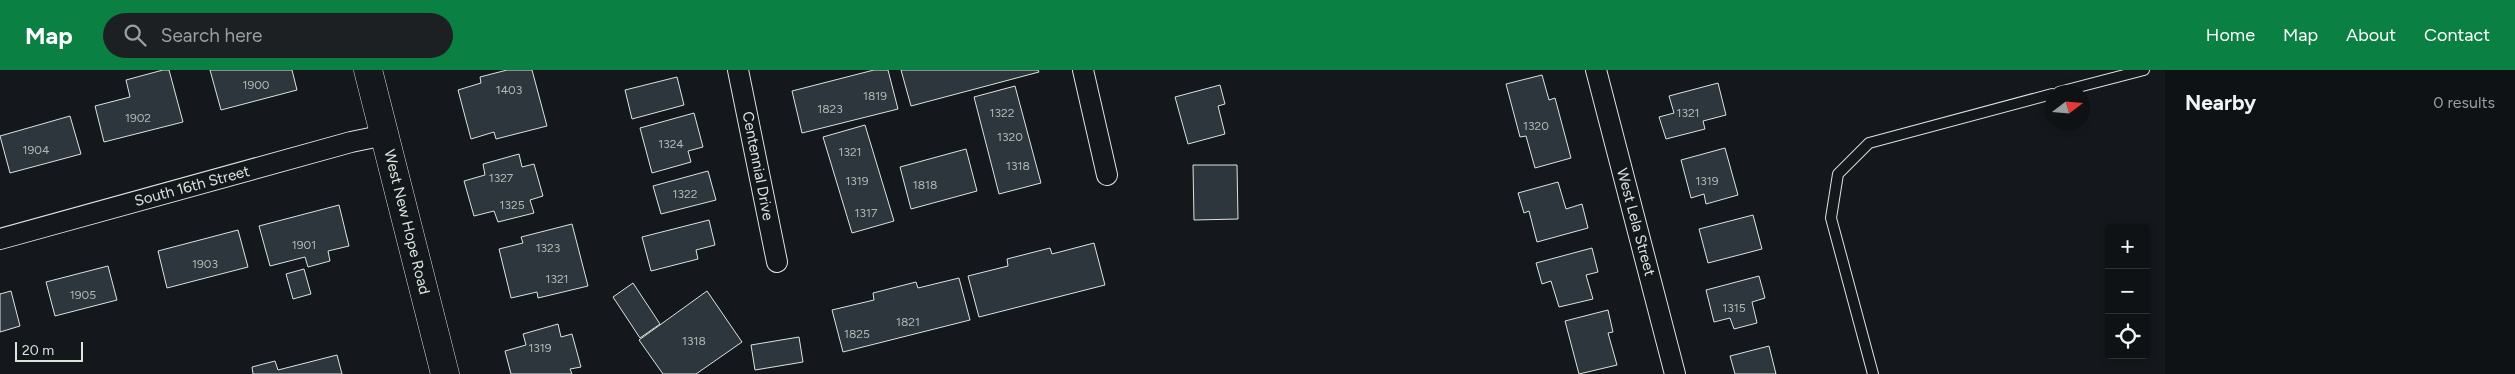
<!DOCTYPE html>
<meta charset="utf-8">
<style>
:root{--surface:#0f1215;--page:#1d2022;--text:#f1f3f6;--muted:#9b9ea0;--line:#2f3234;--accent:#0b8043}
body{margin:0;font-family:Figtree,sans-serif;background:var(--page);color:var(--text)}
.controls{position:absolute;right:15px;bottom:15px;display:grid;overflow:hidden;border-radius:5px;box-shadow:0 2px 8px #0003}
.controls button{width:45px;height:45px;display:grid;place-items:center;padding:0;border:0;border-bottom:1px solid var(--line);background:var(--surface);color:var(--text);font:25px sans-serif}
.compass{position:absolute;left:2045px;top:15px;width:45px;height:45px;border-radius:50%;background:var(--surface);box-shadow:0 2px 8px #0003;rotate:74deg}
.scale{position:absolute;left:15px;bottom:12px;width:68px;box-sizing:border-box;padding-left:5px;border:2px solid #d8e6dc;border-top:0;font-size:14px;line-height:18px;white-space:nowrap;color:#d8e6dc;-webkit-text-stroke:4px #14181c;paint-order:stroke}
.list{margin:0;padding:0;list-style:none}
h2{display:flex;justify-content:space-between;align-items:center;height:65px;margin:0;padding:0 20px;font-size:21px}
h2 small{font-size:16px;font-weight:400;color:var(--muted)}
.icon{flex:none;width:28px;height:28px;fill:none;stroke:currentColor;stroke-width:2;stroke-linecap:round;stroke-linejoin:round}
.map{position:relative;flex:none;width:2165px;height:304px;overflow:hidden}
header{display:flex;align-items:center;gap:30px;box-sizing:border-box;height:70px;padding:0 25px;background:var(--accent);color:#fff}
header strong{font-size:24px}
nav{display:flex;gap:28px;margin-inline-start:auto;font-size:18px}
.search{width:350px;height:45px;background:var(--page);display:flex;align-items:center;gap:12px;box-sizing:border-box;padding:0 18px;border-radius:28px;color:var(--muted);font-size:19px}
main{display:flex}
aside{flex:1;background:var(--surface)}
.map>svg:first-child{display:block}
.building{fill:#2c363c;stroke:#d8e6dc}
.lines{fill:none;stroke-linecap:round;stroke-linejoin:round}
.service-casing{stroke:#d8e6dc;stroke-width:12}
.minor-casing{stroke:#d8e6dc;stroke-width:22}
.secondary-casing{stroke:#d8e6dc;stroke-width:29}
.service{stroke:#14181c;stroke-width:10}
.minor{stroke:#14181c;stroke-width:20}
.secondary{stroke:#14181c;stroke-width:28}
.labels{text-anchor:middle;stroke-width:4;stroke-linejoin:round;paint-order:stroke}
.number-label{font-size:12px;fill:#adbab4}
.street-label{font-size:15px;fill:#d8e6dc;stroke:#14181c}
</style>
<header>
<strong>Map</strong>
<div class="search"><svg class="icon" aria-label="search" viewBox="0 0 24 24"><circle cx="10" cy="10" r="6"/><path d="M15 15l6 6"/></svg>Search here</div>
<nav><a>Home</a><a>Map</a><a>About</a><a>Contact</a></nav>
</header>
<main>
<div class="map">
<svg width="2165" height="304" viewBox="0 0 2165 304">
<rect width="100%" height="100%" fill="#14181c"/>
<!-- building -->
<g class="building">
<path d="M163,0H169L183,52L104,72L95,36L130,27L126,10Z"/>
<path d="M210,0H292L297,20L221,40Z"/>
<path d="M507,0H532L547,56L496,69L494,62L471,69L458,20L481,13L480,7Z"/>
<path d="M874,0H888L898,39L802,63L792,21Z"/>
<path d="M901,0H1038L1039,2L911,36Z"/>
<path d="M1542,5L1549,30L1555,28L1571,88L1535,98L1526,66L1520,67L1506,14Z"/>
<path d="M677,7L684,35L632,49L625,20Z"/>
<path d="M1718,13L1726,45L1703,51L1705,59L1666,69L1659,47L1674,43L1669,26Z"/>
<path d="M1220,15L1225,34L1218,36L1225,64L1188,74L1175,27Z"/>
<path d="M1015,16L1041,113L999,124L974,27Z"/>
<path d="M694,43L703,77L688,81L691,92L652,103L640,58Z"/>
<path d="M70,46L81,84L10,103L0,66Z"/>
<path d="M865,55L894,151L852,163L823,67Z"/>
<path d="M1725,78L1738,125L1706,134L1704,124L1691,128L1681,90Z"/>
<path d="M966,79L977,121L911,139L900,97Z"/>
<path d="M519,84L522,97L534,94L543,126L530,130L534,143L498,152L494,141L474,146L464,111L485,105L483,94Z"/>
<path d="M1193,95H1237L1238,149L1194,150Z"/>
<path d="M708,101L716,130L661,144L653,116Z"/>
<path d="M1558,112L1566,139L1582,134L1588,158L1537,172L1529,141L1524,143L1518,123Z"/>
<path d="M339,135L349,176L328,181L330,191L308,197L305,187L270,196L259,156Z"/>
<path d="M1753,145L1762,179L1708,193L1699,159Z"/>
<path d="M709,150L715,175L696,180L698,189L651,201L642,167Z"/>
<path d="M572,154L588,216L538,228L537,222L511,228L499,179L523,173L521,167Z"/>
<path d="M238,160L248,197L167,218L158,181Z"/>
<path d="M1094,173L1105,215L979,247L968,206L1008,196L1007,189L1050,178L1052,184Z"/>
<path d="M1592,178L1598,202L1586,205L1593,229L1559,237L1551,211L1542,214L1536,193Z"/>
<path d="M108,196L117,230L55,246L46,212Z"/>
<path d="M304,199L311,224L293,229L286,204Z"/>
<path d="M1759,206L1765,228L1752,232L1757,253L1734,259L1730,248L1714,252L1706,220Z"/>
<path d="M959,208L970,250L843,282L832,240L874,230L873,223L916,212L918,218Z"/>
<path d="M633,213L660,254L640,268L613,227Z"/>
<path d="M11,221L20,256L0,262V224Z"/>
<path d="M707,221L742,272L696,304H663L639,270Z"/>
<path d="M1608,240L1613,262L1608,263L1617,295L1579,304L1565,251Z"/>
<path d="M558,254L561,267L572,264L581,297L570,299L572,304H511L505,281L526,275L523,264Z"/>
<path d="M799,267L803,292L755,300L751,275Z"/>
<path d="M1769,276L1776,304H1735L1730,286Z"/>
<path d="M337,285L342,304H253L252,297L275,291L278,300Z"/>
</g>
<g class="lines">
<defs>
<g id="service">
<path d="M2059,22L2144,0"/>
<path d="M1873,304L1831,148L1838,104L1869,73L2052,24"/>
</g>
<g id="minor">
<path d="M738,0L777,192"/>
<path d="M1083,0L1107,105"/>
<path d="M1596,0L1675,304"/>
<path d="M0,169L351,72L385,65"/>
</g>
<path id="secondary" d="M368,0L445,304"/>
</defs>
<!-- service casing -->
<use href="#service" class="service-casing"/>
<!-- minor casing -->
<use href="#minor" class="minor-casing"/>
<!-- secondary casing -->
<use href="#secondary" class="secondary-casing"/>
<!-- service -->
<use href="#service" class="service"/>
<!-- minor -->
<use href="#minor" class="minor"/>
<!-- secondary -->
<use href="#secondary" class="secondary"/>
</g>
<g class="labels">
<!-- number labels -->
<g class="number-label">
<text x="256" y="19">1900</text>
<text x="509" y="24">1403</text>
<text x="875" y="30">1819</text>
<text x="830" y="43">1823</text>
<text x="1002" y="47">1322</text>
<text x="1688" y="47">1321</text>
<text x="138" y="52">1902</text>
<text x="1536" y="60">1320</text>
<text x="1010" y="71">1320</text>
<text x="671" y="78">1324</text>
<text x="36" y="84">1904</text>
<text x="850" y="86">1321</text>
<text x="1018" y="100">1318</text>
<text x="501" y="112">1327</text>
<text x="857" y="115">1319</text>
<text x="1707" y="115">1319</text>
<text x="925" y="119">1818</text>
<text x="685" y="128">1322</text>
<text x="512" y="139">1325</text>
<text x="866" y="147">1317</text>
<text x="304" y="179">1901</text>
<text x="548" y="182">1323</text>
<text x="205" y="198">1903</text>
<text x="557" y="213">1321</text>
<text x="83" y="229">1905</text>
<text x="1734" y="242">1315</text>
<text x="908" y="256">1821</text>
<text x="857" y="268">1825</text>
<text x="694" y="275">1318</text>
<text x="540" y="282">1319</text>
</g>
<!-- street labels -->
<g class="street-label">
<text transform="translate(758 96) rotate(79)" y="5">Centennial Drive</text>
<text transform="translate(192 116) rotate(-15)" y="5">South 16th Street</text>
<text transform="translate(407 152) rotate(76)" y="5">West New Hope Road</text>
<text transform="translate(1636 152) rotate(75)" y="5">West Lela Street</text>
</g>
</g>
</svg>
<div class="controls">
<button>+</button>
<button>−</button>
<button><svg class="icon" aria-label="locate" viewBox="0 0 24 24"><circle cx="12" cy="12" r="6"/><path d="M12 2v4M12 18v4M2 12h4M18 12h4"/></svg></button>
</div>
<svg class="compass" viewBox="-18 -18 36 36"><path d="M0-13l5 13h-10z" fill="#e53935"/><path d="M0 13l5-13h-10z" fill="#9b9ea0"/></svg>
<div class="scale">20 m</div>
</div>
<aside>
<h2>Nearby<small>0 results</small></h2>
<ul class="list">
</ul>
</aside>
</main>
